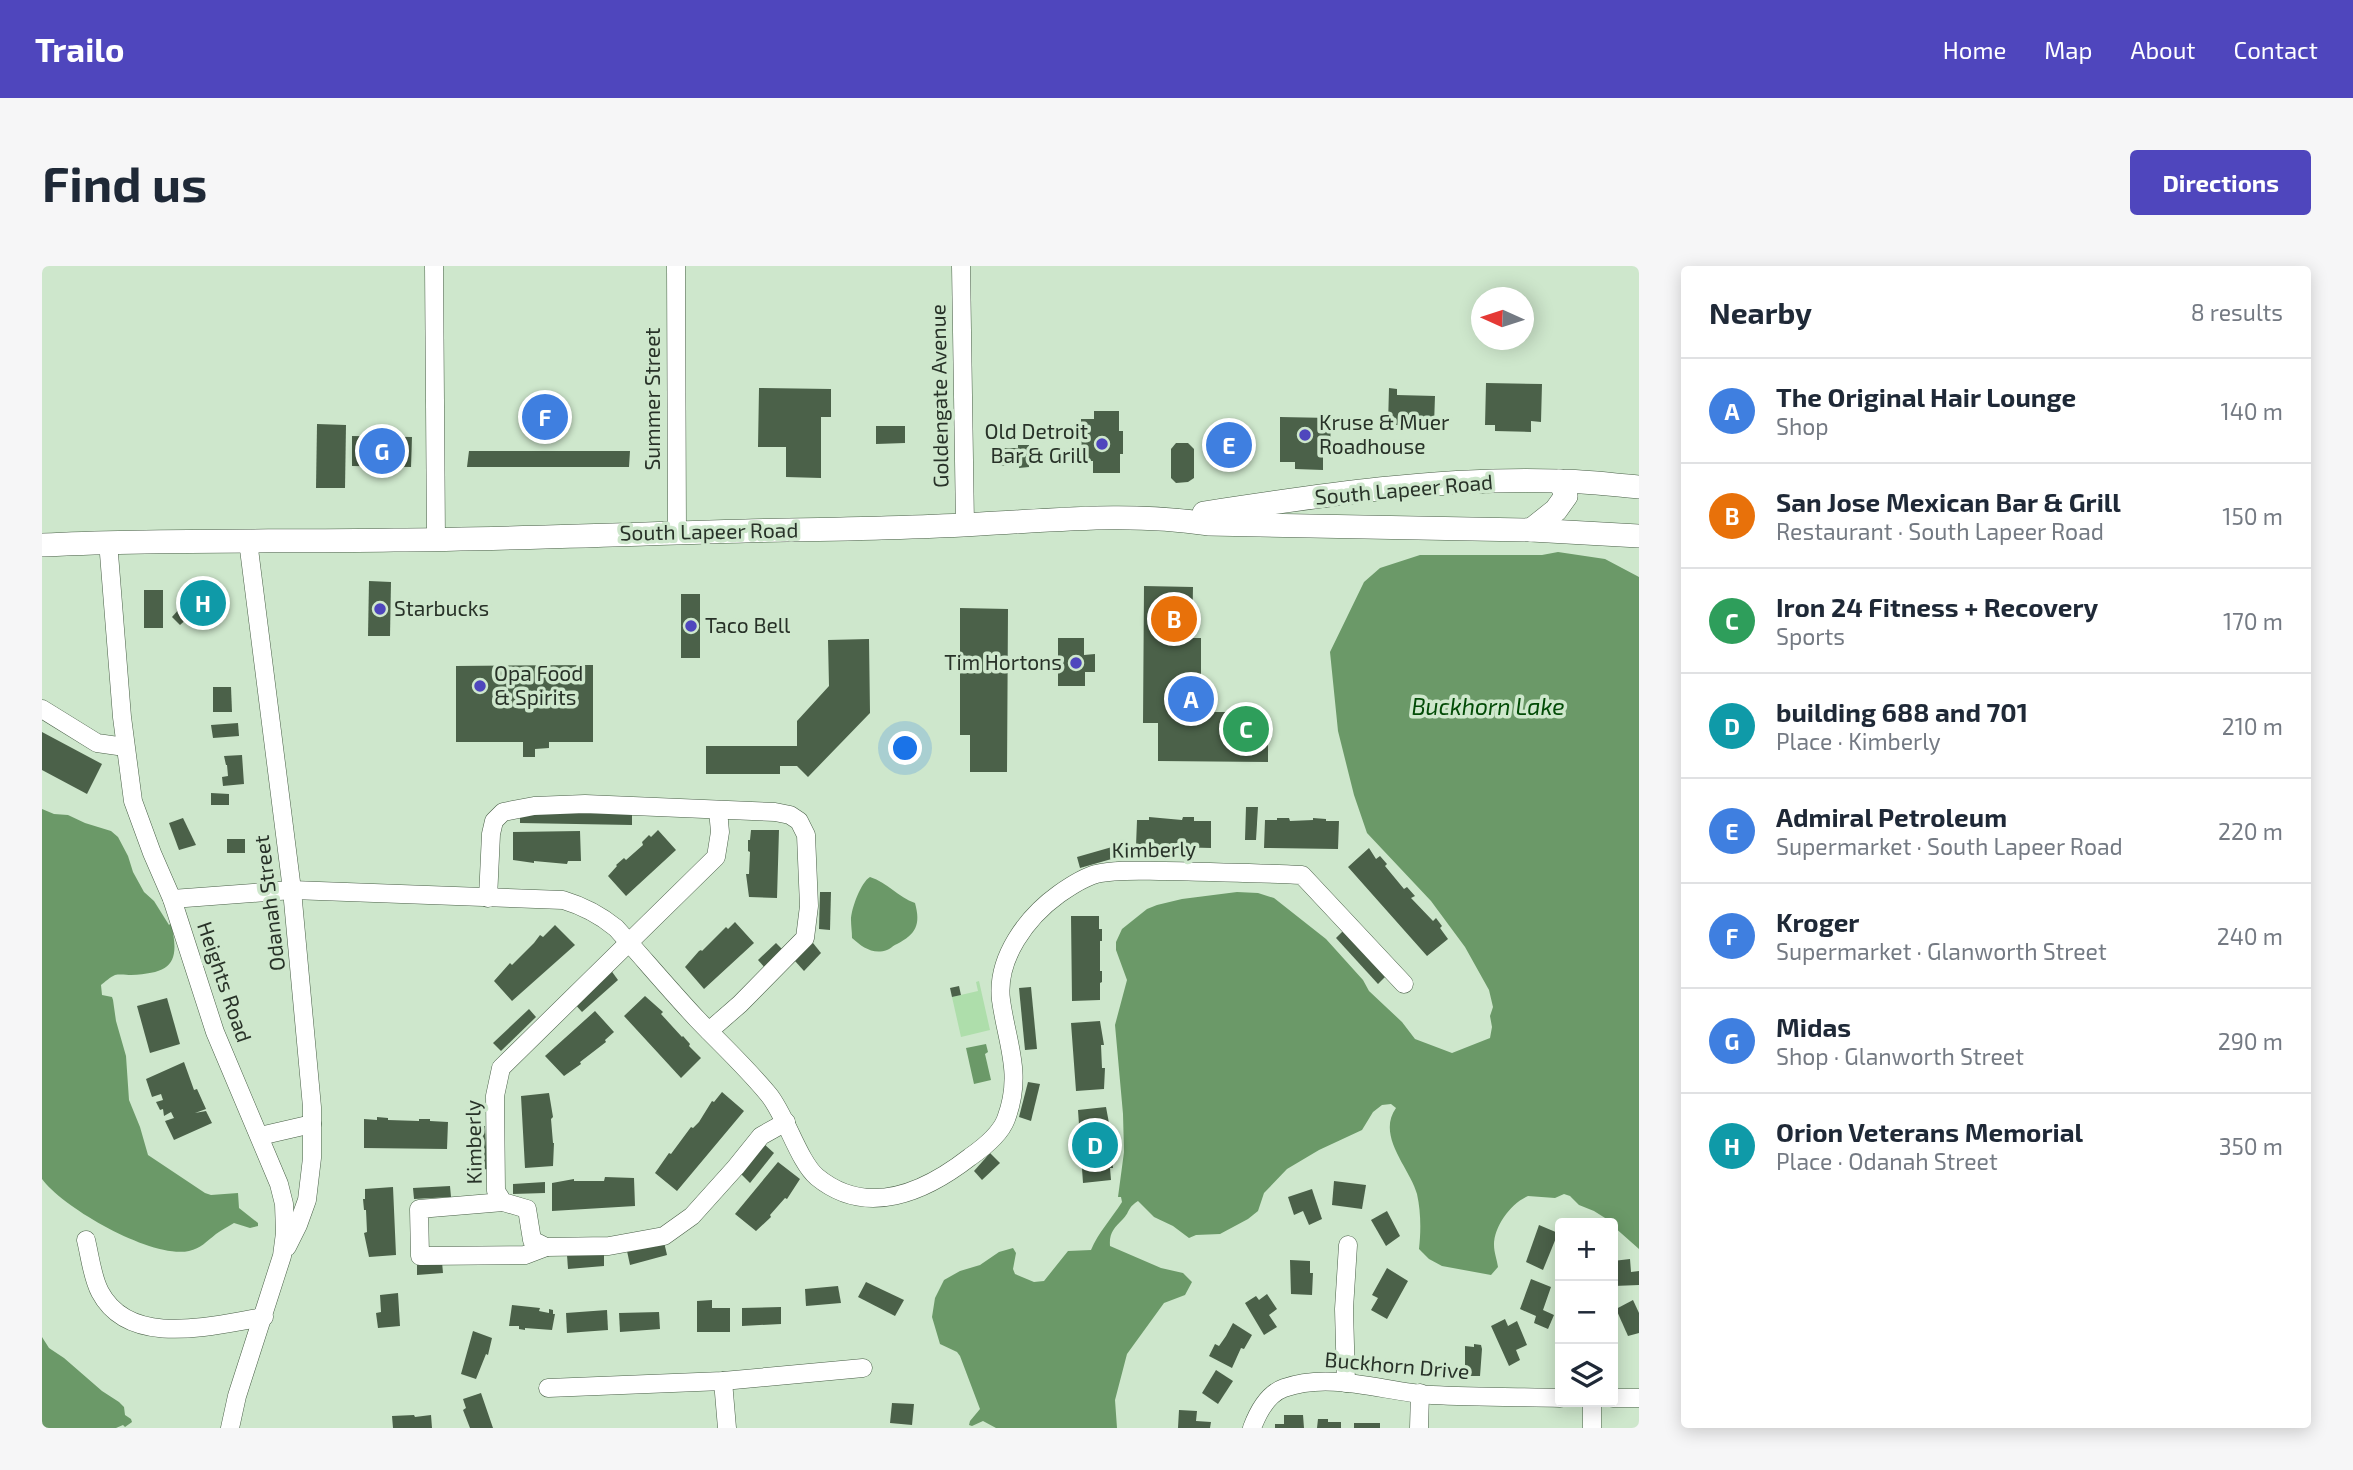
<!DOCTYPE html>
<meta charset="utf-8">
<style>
:root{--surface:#fff;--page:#f6f6f7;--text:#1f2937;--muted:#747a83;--line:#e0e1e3;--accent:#4f46bd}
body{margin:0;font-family:"Exo 2",sans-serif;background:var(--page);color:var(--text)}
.controls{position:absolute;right:21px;bottom:21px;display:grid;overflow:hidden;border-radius:7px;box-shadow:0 4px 18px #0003}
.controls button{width:63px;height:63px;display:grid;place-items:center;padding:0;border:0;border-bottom:2px solid var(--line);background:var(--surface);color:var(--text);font:35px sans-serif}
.compass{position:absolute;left:1429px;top:21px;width:63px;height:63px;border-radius:50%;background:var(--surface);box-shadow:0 4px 18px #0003;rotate:273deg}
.you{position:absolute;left:864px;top:483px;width:24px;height:24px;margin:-18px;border:5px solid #fff;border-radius:50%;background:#1a73e8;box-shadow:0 0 0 10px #1a73e833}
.badge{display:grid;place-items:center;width:46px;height:46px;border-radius:50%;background:var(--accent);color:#fff;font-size:23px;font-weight:700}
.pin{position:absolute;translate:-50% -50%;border:4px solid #fff;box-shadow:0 2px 7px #0006}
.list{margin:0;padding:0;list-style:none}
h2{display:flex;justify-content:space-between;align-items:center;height:91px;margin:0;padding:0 28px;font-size:30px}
h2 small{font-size:23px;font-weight:400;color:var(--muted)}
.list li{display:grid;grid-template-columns:46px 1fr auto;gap:21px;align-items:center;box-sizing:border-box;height:105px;padding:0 28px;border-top:2px solid var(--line)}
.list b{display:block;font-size:26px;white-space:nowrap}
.list p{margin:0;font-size:23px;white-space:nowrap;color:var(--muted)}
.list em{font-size:23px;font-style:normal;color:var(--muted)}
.icon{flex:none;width:38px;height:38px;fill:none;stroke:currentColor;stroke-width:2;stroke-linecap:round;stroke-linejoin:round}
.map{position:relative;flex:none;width:1597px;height:1162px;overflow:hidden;border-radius:7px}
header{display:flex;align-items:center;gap:42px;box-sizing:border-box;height:98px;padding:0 35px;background:var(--accent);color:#fff}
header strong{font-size:33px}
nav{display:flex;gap:38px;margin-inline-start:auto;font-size:24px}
.intro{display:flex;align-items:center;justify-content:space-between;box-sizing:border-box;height:168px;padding:0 42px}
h1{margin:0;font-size:49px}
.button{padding:18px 32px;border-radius:7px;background:var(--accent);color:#fff;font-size:24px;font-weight:700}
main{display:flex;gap:42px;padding:0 42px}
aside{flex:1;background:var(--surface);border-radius:7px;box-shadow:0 4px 18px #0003}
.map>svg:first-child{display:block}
.green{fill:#aedeab}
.water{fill:#6b9968}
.building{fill:#4b6149}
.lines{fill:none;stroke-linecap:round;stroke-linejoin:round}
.minor-casing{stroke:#495f47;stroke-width:19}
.major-casing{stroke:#495f47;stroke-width:24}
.minor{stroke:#fff;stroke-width:18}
.major{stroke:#fff;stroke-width:23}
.poi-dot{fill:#4f46bd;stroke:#cee7cc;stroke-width:2.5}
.labels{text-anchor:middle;stroke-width:7;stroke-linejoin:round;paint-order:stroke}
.street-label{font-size:21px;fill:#283228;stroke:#cee7cc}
.poi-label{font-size:21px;fill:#283228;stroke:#cee7cc;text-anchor:start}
.water-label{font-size:23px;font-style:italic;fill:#024b06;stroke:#cee7cc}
</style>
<header>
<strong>Trailo</strong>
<nav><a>Home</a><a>Map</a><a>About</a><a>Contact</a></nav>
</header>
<div class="intro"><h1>Find us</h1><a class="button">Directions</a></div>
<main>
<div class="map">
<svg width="1597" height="1162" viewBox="0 0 1597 1162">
<rect width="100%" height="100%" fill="#cee7cc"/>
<!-- green -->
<path class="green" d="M937,715L948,764L919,771L910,731L936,725L934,716Z"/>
<!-- water -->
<g class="water">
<path d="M1516,286L1563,293L1597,311V983L1571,960V957L1552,945L1537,939L1528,930L1522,928L1513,932L1486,930C1469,937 1452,960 1452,979C1452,986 1455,994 1456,1001L1449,1009L1400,1000L1387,993L1377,983C1379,965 1379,946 1375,928C1368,902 1334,870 1354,842L1349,838L1340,839L1331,846L1320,864L1277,884L1245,903L1222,927L1216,945L1206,953L1178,968L1154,969L1147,972L1131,960L1112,951L1096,935C1085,942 1088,946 1081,953C1072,962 1067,967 1068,980L1119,1002L1141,1007L1150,1016L1143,1029L1122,1037L1085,1088L1073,1134L1075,1162H954L941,1155L930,1160L927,1159L928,1155L938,1143L918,1090L915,1086L898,1078L890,1051L893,1032L902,1014L918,1005L938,999L957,986L971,982L974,987L971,1003L973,1008L992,1016L1002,1015L1026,985L1049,984C1056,967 1070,952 1080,936L1079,931H1076L1082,886L1081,848L1073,759L1085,714L1074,684V676L1080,663L1105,643L1115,639L1140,633L1195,626L1216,627L1232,632L1284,673L1321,714L1327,725L1360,756L1373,773L1410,787L1448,772L1450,761L1448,750L1451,741L1447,724L1423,681L1389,635L1325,567L1312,529L1296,465L1288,386L1322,316L1338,302L1378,289H1500Z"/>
<path d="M0,543L12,548L26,549L43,557L69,565L76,571L86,590L91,606L102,626L112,635L127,659L129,657C138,696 131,707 89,709C85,709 78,708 73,709C68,711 63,716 59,719L60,729L70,731L71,734L74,755L84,790L87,834L98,861L106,889L163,927L169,929L196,927L197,942L216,957V960L208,962L192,957C186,961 179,964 174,968C164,976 159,982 147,985C110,993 21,942 0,913Z"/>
<path d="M828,611C846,617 856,631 873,637C879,659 874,668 855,678C850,680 850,682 845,684C831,689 820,681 810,672C810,665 809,660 809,654C809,643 819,616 828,611Z"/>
<path d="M944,778L946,786L943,788L949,814L932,818L924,782Z"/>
<path d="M0,1065V1071L7,1082L22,1092L60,1125L77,1136L82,1141L83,1149L89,1153L90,1156L83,1161L81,1159L74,1162H0Z"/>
</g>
<!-- building -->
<g class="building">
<path d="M1444,117L1500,118L1499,156L1489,155V166L1453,165V159H1443Z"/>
<path d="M717,122L789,123V151H779V212L744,211V181H716Z"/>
<path d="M1347,122L1355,123V129L1393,130L1392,159H1346Z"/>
<rect x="491" y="139" width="28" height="20"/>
<path d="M1052,145H1077V165H1081V188H1078V207H1051V195H1040L1039,153H1052Z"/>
<path d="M1238,151L1289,152L1288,187H1281V204L1253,203V196H1238Z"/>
<path d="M275,158L304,159L303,222H274Z"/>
<path d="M834,160H863V177L834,178Z"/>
<path d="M310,170L370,171L369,201L310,200Z"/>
<path d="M1199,174L1200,183H1175V175Z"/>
<path d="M1134,177H1146L1152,183V212L1146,216L1134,217L1129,212V183Z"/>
<path d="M976,179H987V201L977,202V199L955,200V182H976Z"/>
<path d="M427,185H588L587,201H425Z"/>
<path d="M327,315L349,316L348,370H326Z"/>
<path d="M1102,320L1151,321L1150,372H1159V435L1167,446H1188V452L1219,453V467H1226V496L1116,495V457H1101Z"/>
<rect x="102" y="324" width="19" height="38"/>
<rect x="639" y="328" width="19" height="64"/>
<path d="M138,342L147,351L138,359L130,351Z"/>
<path d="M918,342L966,343L965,506H928V469H918Z"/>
<path d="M1016,372H1042V389L1053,388V406H1043V420H1016Z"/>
<path d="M827,373L828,447L766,511L755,500H738V508H664V480H755V455L787,420L786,374Z"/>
<path d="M551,399V476H507V482L493,483V491H481V476H414V400Z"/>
<path d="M171,421H189L190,446H171Z"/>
<path d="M196,457L197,470L171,472L169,459Z"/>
<path d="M0,466L60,498L45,528L0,504Z"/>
<path d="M200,489L202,518L181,520L180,511L186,510L185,499H184L182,490Z"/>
<path d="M169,527L187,528V539H169Z"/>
<path d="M1204,541H1216L1214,574H1203Z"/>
<path d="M478,546L590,548V559L478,557Z"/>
<path d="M1107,551L1140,554L1141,551H1152V555H1169V582L1094,580L1095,554H1107Z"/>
<path d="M141,552L154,579L137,584L127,557Z"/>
<path d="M1235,552H1247L1248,555L1271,554V552L1284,553V555H1297L1296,583L1222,582L1223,554H1235Z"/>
<path d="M616,564L634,584L584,630L566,610L575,600L574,599L582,592L584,594L601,579L600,576L607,569L609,571Z"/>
<path d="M709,564H737L735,632L707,631L704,608H707L708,586L706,585V574H708Z"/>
<path d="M538,565L539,595H526L525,598L492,595V597L471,594V566Z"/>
<rect x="185" y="573" width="18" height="14"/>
<path d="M1070,581L1073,592L1038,602L1035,591Z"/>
<path d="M1327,582L1334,593L1338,590L1345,598L1343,600L1362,623L1365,621L1373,630L1369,632L1391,655L1394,652L1400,660L1398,662L1406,673L1385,690L1306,601Z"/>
<path d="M778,626H789L788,664L777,663Z"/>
<path d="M1029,650H1057V663H1060V675H1058V705H1060V716L1058,717V734L1030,735Z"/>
<path d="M693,656L712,677L662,723L643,701L657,685L659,684L660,685L684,661L686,663Z"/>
<path d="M513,659L533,679L470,735L452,715L468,697L470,699L492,677L498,669L501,671Z"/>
<path d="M1303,663L1344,710L1336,718L1294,672Z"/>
<path d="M734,677L742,685L723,702L716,694Z"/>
<path d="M771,677L779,687L762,705L753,695Z"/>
<path d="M568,703L576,714L540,746L531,736Z"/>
<path d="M917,720L919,729L910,731L908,722Z"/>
<path d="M989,721L995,783L983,784L977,722Z"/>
<path d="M603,730L621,746L619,748L640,771L641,770L648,778L647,780L659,792L639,812L582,750Z"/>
<path d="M125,732L138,778L108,787L95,740Z"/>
<path d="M487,743L494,751L459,785L451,777Z"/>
<path d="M553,745L572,766L563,774L564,776L538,796L539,798L522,810L503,790Z"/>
<path d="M1058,755L1062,779H1059L1060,802H1063L1062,823L1034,825L1029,757Z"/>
<path d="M142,796L152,824L155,823L164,843L153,847L164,845L170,857L132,874L123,855L132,852L129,846L122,850L121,843L118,844L114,836L121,834L119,828L110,831L104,813Z"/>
<path d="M986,816L998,818L989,855L977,851Z"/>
<path d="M680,826L702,845L635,925L613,907L627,887L629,888L649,861L651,862L657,856L670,835L672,836Z"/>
<path d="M507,827L511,851L509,853L511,877H512L511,900L483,902L479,830Z"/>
<path d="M1064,841L1069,868H1067L1071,902H1068L1069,914L1041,917L1036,844Z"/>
<path d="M335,851L346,852V854L377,855V853H388V855L406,856L405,883L322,882V853L335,854Z"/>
<path d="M443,860L445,903L434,905L432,861Z"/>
<path d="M722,878L732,887L708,917L699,908Z"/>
<path d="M948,887L958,897L940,914L932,905Z"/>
<path d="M736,896L758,913L745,933L743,932L728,949L729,951L714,965L693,948Z"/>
<path d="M563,911L592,912L593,940L510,945V917L532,913V915H562Z"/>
<path d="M1292,915L1324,919L1320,943L1290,939Z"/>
<path d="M503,916V927L471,928V918Z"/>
<path d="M408,920L409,931L372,933L371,922Z"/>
<path d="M351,921L354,989L327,991L322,967L325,966L324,944H322L321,933H323V923Z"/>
<path d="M1270,923L1280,953L1267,959L1261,945L1252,949L1246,931Z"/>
<path d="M1345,945L1358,970L1344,980L1329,954Z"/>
<path d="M1497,959L1516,967L1501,1004L1484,996Z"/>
<path d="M622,976L625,989L588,999L585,985Z"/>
<path d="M562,986V1000L526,1003L525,989Z"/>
<path d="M1588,993L1589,1006L1597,1005V1019L1572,1020L1571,995Z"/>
<path d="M1248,994L1268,995V1007H1271L1270,1029L1249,1028Z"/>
<path d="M400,996L401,1007L375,1009V998Z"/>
<path d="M1345,1002L1366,1015L1345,1053L1329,1044L1336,1032L1330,1029Z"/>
<path d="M1489,1013L1509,1021L1501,1044L1512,1049L1506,1063L1492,1057L1494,1050L1478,1043Z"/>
<path d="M824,1016L862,1034L853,1050L816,1031Z"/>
<path d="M796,1020L799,1037L764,1040L763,1023Z"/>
<path d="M356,1027L358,1060L336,1062L334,1047L339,1046L338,1029Z"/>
<path d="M1225,1028L1235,1043L1227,1049L1235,1061L1222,1069L1203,1037L1214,1030L1217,1034Z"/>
<path d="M670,1034V1042H688V1066H655V1035Z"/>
<path d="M1591,1034L1597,1047V1067L1586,1070L1574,1043Z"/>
<path d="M470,1039L498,1042L497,1045L507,1047V1043L511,1044V1048H513L510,1064L483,1062V1064L477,1063V1060H467Z"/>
<path d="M739,1041V1058L700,1060V1042Z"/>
<path d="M565,1044L566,1064L525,1067L524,1047Z"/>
<path d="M617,1046L618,1063L578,1066L577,1047Z"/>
<path d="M1463,1053L1466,1060L1475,1055L1485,1079L1474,1084L1478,1094L1467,1100L1449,1060Z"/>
<path d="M1191,1057L1210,1069L1202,1083L1199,1082L1190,1102L1167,1090L1173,1078L1177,1080L1184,1070Z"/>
<path d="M431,1065L450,1072L446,1089L444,1088L434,1113L419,1108Z"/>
<path d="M1432,1078L1439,1079L1440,1083L1438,1110H1423V1080L1432,1081Z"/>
<path d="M1174,1104L1191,1115L1176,1138L1160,1127Z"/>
<path d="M439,1127L451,1162H428L421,1144L424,1142L421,1133Z"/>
<path d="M850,1137L872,1138L870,1159L848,1157Z"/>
<path d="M1137,1144L1155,1145L1154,1155L1169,1156L1168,1162H1136Z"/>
<path d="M372,1149L373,1151L389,1149L390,1162H351L350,1150Z"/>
<path d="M1242,1149H1261L1262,1162H1233V1158H1242Z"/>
<path d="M1276,1153H1286V1156H1299V1162H1275Z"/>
<rect x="1312" y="1157" width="26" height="5"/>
</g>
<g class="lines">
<defs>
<g id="minor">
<path d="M392,0L394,274"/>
<path d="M634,0L635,266"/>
<path d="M919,0L923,259"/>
<path d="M66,275L80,451L91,535L110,587L130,633L173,766L237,918L242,938L243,967L240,990L195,1130L188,1162"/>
<path d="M206,275L250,624L270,841V892L265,934L256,959L245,981"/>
<path d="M0,443L55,477L83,481"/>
<path d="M676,544L678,566L674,591L459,802L453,830L454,925L461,936L485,943L490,974L504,981L567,980L622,970L650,950L694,901L719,870L744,856"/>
<path d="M446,632L449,568L452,555L461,546L492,540L543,538L733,546L748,549L757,555L764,569L767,640L763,672L698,738L667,765"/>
<path d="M130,633L250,624L521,634C541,640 557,648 574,662C601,692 627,723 655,753C679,778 705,802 727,829C744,850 757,896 775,911C825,952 883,926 928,891C941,882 958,869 964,853C981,808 965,778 959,734C954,692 985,651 1017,628C1027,621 1043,611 1054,608C1075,603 1101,605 1123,605C1169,606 1214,607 1260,609L1362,718"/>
<path d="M218,870L270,858"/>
<path d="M461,936L377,943L378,990L483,989L504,981"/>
<path d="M44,974C48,990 50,1011 58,1026C88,1083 171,1059 222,1051"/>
<path d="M681,1115L685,1162"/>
<path d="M1304,1117L1302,1043L1306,979"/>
<path d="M506,1122L681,1115L821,1102"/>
<path d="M1571,1132H1597"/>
<path d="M1210,1162C1216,1146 1225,1128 1242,1122C1289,1105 1342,1126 1390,1129C1433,1131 1476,1131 1518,1132"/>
<path d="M1377,1162L1378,1127"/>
<path d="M1550,1162V1136"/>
</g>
<g id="major">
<path d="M1162,247C1280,229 1398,211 1517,215C1544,215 1571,219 1597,221"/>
<path d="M1489,264L1514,244L1524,230L1518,215"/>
<path d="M0,279C117,273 235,276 352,274C483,273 614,267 745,264C809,263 874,262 938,258C1015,254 1089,246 1166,258L1489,264L1597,270"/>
</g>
</defs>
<!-- minor casing -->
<use href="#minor" class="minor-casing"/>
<!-- major casing -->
<use href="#major" class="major-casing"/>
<!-- minor -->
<use href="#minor" class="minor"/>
<!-- major -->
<use href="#major" class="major"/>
</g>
<!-- markers -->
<g class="poi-dot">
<circle cx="1263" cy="169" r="7"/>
<circle cx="1060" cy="178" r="7"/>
<circle cx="338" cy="343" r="7"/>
<circle cx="649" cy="360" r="7"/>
<circle cx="1034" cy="397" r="7"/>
<circle cx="438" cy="420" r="7"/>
</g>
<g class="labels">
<!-- street labels -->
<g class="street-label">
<text transform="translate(898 130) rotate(-91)" y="7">Goldengate Avenue</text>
<text transform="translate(611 133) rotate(-90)" y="7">Summer Street</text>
<text transform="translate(1362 224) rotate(-5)" y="7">South Lapeer Road</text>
<text transform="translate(667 266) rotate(-1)" y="7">South Lapeer Road</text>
<text transform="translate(1112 584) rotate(-1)" y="7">Kimberly</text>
<text transform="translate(228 637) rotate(-97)" y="7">Odanah Street</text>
<text transform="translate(182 716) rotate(71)" y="7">Heights Road</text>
<text transform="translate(432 876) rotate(-91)" y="7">Kimberly</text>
<text transform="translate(1355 1100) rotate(5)" y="7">Buckhorn Drive</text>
</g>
<!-- poi labels -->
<g class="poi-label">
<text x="1277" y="164">Kruse &amp; Muer<tspan x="1277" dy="24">Roadhouse</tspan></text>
<text x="1046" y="173" text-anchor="end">Old Detroit<tspan x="1046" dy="24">Bar &amp; Grill</tspan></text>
<text x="352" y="350">Starbucks</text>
<text x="663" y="367">Taco Bell</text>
<text x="1020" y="404" text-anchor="end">Tim Hortons</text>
<text x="452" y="415">Opa Food<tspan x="452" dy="24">&amp; Spirits</tspan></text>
</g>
<!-- water labels -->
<g class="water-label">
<text x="1446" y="449">Buckhorn Lake</text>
</g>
</g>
</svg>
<div class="controls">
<button>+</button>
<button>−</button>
<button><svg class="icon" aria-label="layers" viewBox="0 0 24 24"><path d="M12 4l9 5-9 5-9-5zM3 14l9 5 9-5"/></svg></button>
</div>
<svg class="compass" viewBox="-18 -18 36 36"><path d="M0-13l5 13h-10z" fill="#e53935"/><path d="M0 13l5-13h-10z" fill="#747a83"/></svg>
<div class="you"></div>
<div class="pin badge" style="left:1149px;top:433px;background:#3f7fe0">A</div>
<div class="pin badge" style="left:1132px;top:353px;background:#e8710a">B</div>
<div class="pin badge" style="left:1204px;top:463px;background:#2e9e5b">C</div>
<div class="pin badge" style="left:1053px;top:879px;background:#0f9aa8">D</div>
<div class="pin badge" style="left:1187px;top:179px;background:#3f7fe0">E</div>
<div class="pin badge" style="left:503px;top:151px;background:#3f7fe0">F</div>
<div class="pin badge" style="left:340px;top:185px;background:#3f7fe0">G</div>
<div class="pin badge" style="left:161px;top:337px;background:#0f9aa8">H</div>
</div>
<aside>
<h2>Nearby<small>8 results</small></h2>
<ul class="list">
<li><span class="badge" style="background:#3f7fe0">A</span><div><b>The Original Hair Lounge</b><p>Shop</p></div><em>140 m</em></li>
<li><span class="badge" style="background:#e8710a">B</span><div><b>San Jose Mexican Bar &amp; Grill</b><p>Restaurant · South Lapeer Road</p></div><em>150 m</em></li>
<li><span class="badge" style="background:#2e9e5b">C</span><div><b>Iron 24 Fitness + Recovery</b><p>Sports</p></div><em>170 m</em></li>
<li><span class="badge" style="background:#0f9aa8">D</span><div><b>building 688 and 701</b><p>Place · Kimberly</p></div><em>210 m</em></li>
<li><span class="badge" style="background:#3f7fe0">E</span><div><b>Admiral Petroleum</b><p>Supermarket · South Lapeer Road</p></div><em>220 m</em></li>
<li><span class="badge" style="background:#3f7fe0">F</span><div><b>Kroger</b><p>Supermarket · Glanworth Street</p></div><em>240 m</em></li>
<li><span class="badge" style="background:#3f7fe0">G</span><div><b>Midas</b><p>Shop · Glanworth Street</p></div><em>290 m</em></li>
<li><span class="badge" style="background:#0f9aa8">H</span><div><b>Orion Veterans Memorial</b><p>Place · Odanah Street</p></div><em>350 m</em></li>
</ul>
</aside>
</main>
